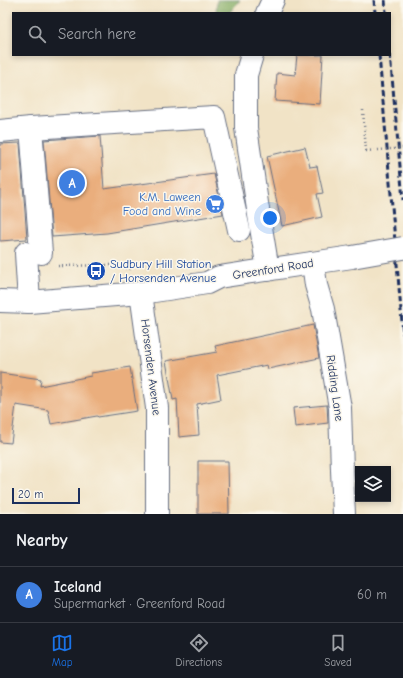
<!DOCTYPE html>
<meta charset="utf-8">
<style>
:root{--surface:#171b24;--page:#20242c;--text:#f1f3f6;--muted:#9ea1a6;--line:#363941;--accent:#1a73e8}
body{margin:0;font-family:"Comic Neue",sans-serif;background:var(--page);color:var(--text)}
.controls{position:absolute;right:12px;bottom:12px;display:grid;overflow:hidden;border-radius:0px;box-shadow:0 2px 6px #0003}
.controls button{width:36px;height:36px;display:grid;place-items:center;padding:0;border:0;border-bottom:1px solid var(--line);background:var(--surface);color:var(--text);font:20px sans-serif}
.scale{position:absolute;left:12px;bottom:10px;width:68px;box-sizing:border-box;padding-left:4px;border:2px solid #1b2f5e;border-top:0;font-size:11px;line-height:14px;white-space:nowrap;color:#1b2f5e;-webkit-text-stroke:3px #fbf7ec;paint-order:stroke}
.you{position:absolute;left:270px;top:218px;width:14px;height:14px;margin:-10px;border:3px solid #fff;border-radius:50%;background:#1a73e8;box-shadow:0 0 0 6px #1a73e833}
.badge{display:grid;place-items:center;width:26px;height:26px;border-radius:50%;background:var(--accent);color:#fff;font-size:13px;font-weight:700}
.pin{position:absolute;translate:-50% -50%;border:2px solid #fff;box-shadow:0 1px 4px #0006}
.list{margin:0;padding:0;list-style:none}
h2{display:flex;justify-content:space-between;align-items:center;height:52px;margin:0;padding:0 16px;font-size:17px}
h2 small{font-size:13px;font-weight:400;color:var(--muted)}
.list li{display:grid;grid-template-columns:26px 1fr auto;gap:12px;align-items:center;box-sizing:border-box;height:56px;padding:0 16px;border-top:1px solid var(--line)}
.list b{display:block;font-size:15px;white-space:nowrap}
.list p{margin:0;font-size:13px;white-space:nowrap;color:var(--muted)}
.list em{font-size:13px;font-style:normal;color:var(--muted)}
.icon{flex:none;width:22px;height:22px;fill:none;stroke:currentColor;stroke-width:2;stroke-linecap:round;stroke-linejoin:round}
.map{position:relative;flex:none;width:403px;height:514px;overflow:hidden}
.search{position:absolute;background:var(--surface);box-shadow:0 2px 6px #0003;left:12px;right:12px;top:12px;height:44px;display:flex;align-items:center;gap:10px;box-sizing:border-box;padding:0 14px;border-radius:0px;color:var(--muted);font-size:15px}
.sheet{height:108px;background:var(--surface)}
nav{display:flex;justify-content:space-around;align-items:center;box-sizing:border-box;height:56px;border-top:1px solid var(--line);background:var(--surface);font-size:11px;color:var(--muted)}
nav a{display:grid;justify-items:center;gap:2px}
nav .on{color:var(--accent)}
.map>svg:first-child{display:block}
.forest{fill:#84ac62;stroke:#506e60}
.building{fill:#eaae7d}
.lines{fill:none;stroke-linecap:round;stroke-linejoin:round}
.minor-casing{stroke:#666e82;stroke-width:24}
.major-casing{stroke:#666e82;stroke-width:24}
.path{stroke:#666e82;stroke-width:2.5;stroke-dasharray:1 3;stroke-linecap:butt}
.minor{stroke:#fff;stroke-width:22}
.major{stroke:#fff;stroke-width:22}
.rail{stroke:#1b2f5e;stroke-width:3;stroke-dasharray:6 3;stroke-linecap:butt}
.major-bridge-casing{stroke:#666e82;stroke-width:24;stroke-linecap:butt}
.path-bridge{stroke:#666e82;stroke-width:2.5;stroke-dasharray:1 3;stroke-linecap:butt}
.major-bridge{stroke:#fff;stroke-width:22}
.labels{text-anchor:middle;stroke-width:3;stroke-linejoin:round;paint-order:stroke}
.shop-label{font-size:12px;fill:#366cbe;stroke:#fbf7ec;text-anchor:end}
.transit-label{font-size:12px;fill:#164399;stroke:#fbf7ec;text-anchor:start}
.street-label{font-size:12px;fill:#1b2f5e;stroke:#fbf7ec}
</style>
<div class="map">
<svg width="403" height="514" viewBox="0 0 403 514">
<rect width="100%" height="100%" fill="#fbf7ec"/>
<filter id="ink" filterUnits="userSpaceOnUse"><feTurbulence type="fractalNoise" baseFrequency=".025" numOctaves="2"/><feDisplacementMap in="SourceGraphic" scale="8" xChannelSelector="R" yChannelSelector="G"/><feConvolveMatrix kernelMatrix="1 2 1 2 8 2 1 2 1" color-interpolation-filters="sRGB"/></filter>
<filter id="wash" filterUnits="userSpaceOnUse"><feTurbulence type="fractalNoise" baseFrequency=".012" numOctaves="4" result="noise"/><feDisplacementMap in="SourceGraphic" scale="16" xChannelSelector="R" yChannelSelector="G"/><feGaussianBlur stdDeviation="0.9" result="paint"/><feColorMatrix in="noise" values="0 0 0 0 0 0 0 0 0 0 0 0 0 0 0 0 0 1.4 0 .05"/><feComposite in="paint" operator="in"/></filter>
<g filter="url(#wash)">
<rect width="100%" height="100%" fill="#f1e3c6"/>
<!-- forest -->
<path class="forest" d="M217,0H240L229,13H216Z"/>
<g id="blocks">
<!-- building -->
<g class="building">
<path d="M297,55H323L320,104L275,101L277,73L295,75Z"/>
<path d="M100,136L104,189L214,174L223,214L107,233L52,237L44,140Z"/>
<path d="M20,143L27,239L0,241V144Z"/>
<path d="M305,147L310,167L317,166L323,193L317,194L322,217L282,226L267,156Z"/>
<path d="M313,325L319,358L268,369L267,365L217,375L221,399L197,404L199,435L179,437L177,399L173,400L166,361L217,352L215,346Z"/>
<path d="M130,367L137,411L98,417L97,416L51,424L48,410L16,405L11,443L0,442V373L41,379L40,386L91,376V373Z"/>
<path d="M327,405L328,423L295,427L293,408Z"/>
<path d="M198,461H228L229,514H198Z"/>
</g>
</g>
</g>
<g filter="url(#ink)">
<use href="#blocks" fill-opacity="0" stroke="#666e82" stroke-width="1"/>
<g class="lines">
<defs>
<g id="minor">
<path d="M267,13L273,0"/>
<path d="M252,55L246,75V128L257,203L268,270"/>
<path d="M31,128L41,253"/>
<path d="M0,131L31,128L214,117L239,230"/>
<path d="M26,253L29,302"/>
<path d="M313,263L316,285L323,309L340,408L342,470L344,514"/>
<path d="M141,293L157,408V514"/>
</g>
<path id="major" d="M0,301L29,302L141,293L207,283L219,277L245,273L352,257"/>
</defs>
<!-- minor casing -->
<use href="#minor" class="minor-casing"/>
<!-- major casing -->
<use href="#major" class="major-casing"/>
<!-- path -->
<g class="path">
<path d="M363,110L366,151"/>
<path d="M58,266L112,265L133,270"/>
</g>
<!-- minor -->
<use href="#minor" class="minor"/>
<!-- major -->
<use href="#major" class="major"/>
<!-- rail -->
<g class="rail">
<path d="M374,0L375,13"/>
<path d="M385,0L386,13"/>
<path d="M390,54L403,200"/>
<path d="M379,55L403,334"/>
</g>
<defs>
<path id="major-bridge" d="M352,257L403,248"/>
</defs>
<!-- major-bridge casing -->
<use href="#major-bridge" class="major-bridge-casing"/>
<!-- path-bridge -->
<path class="path-bridge" d="M366,151L403,148"/>
<!-- major-bridge -->
<use href="#major-bridge" class="major-bridge"/>
</g>
</g>
<!-- icons -->
<defs>
<symbol id="supermarket-disc" viewBox="-11 -11 22 22"><circle r="9.5" fill="#3f7fe0" stroke="#fbf7ec"/><path d="M-6-5.5h2.5l.6 2H6L4.5 2H-2.5L-4.4-4H-6ZM-1.5 3.2a1.3 1.3 0 1 0 .1 0ZM3 3.2a1.3 1.3 0 1 0 .1 0Z" fill="#fff"/></symbol>
<symbol id="bus-disc" viewBox="-11 -11 22 22"><circle r="9.5" fill="#1a4fb4" stroke="#fbf7ec"/><path d="M-5-6H5V4H4V6H2V4H-2V6H-4V4H-5ZM-3.5-4V0h7V-4ZM-3.5 1.2v1.5H-2V1.2ZM2 1.2v1.5H3.5V1.2Z" fill="#fff"/></symbol>
</defs>
<g fill-rule="evenodd">
<use href="#supermarket-disc" x="204" y="193" width="22" height="22"/>
<use href="#bus-disc" x="85" y="260" width="22" height="22"/>
</g>
<g class="labels">
<!-- shop labels -->
<g class="shop-label">
<text x="201" y="201">K.M. Laween<tspan x="201" dy="14">Food and Wine</tspan></text>
</g>
<!-- transit labels -->
<g class="transit-label">
<text x="110" y="268">Sudbury Hill Station<tspan x="110" dy="14">/ Horsenden Avenue</tspan></text>
</g>
<!-- street labels -->
<g class="street-label">
<text transform="translate(273 269) rotate(-9)" y="4">Greenford Road</text>
<text transform="translate(151 367) rotate(83)" y="4">Horsenden Avenue</text>
<text transform="translate(335 388) rotate(82)" y="4">Ridding Lane</text>
</g>
</g>
</svg>
<div class="controls">
<button><svg class="icon" aria-label="layers" viewBox="0 0 24 24"><path d="M12 4l9 5-9 5-9-5zM3 14l9 5 9-5"/></svg></button>
</div>
<div class="scale">20 m</div>
<div class="you"></div>
<div class="pin badge" style="left:72px;top:183px;background:#3f7fe0">A</div>
<div class="search"><svg class="icon" aria-label="search" viewBox="0 0 24 24"><circle cx="10" cy="10" r="6"/><path d="M15 15l6 6"/></svg>Search here</div>
</div>
<section class="sheet">
<h2>Nearby<small></small></h2>
<ul class="list">
<li><span class="badge" style="background:#3f7fe0">A</span><div><b>Iceland</b><p>Supermarket · Greenford Road</p></div><em>60 m</em></li>
</ul>
</section>
<nav>
<a class="on"><svg class="icon" aria-label="map" viewBox="0 0 24 24"><path d="M3 6l6-2 6 2 6-2v14l-6 2-6-2-6 2zM9 4v14M15 6v14"/></svg>Map</a>
<a><svg class="icon" aria-label="directions" viewBox="0 0 24 24"><path d="M12 3l9 9-9 9-9-9zM9 14v-3h6M13 9l2 2-2 2"/></svg>Directions</a>
<a><svg class="icon" aria-label="saved" viewBox="0 0 24 24"><path d="M7 4h10v16l-5-4-5 4z"/></svg>Saved</a>
</nav>
